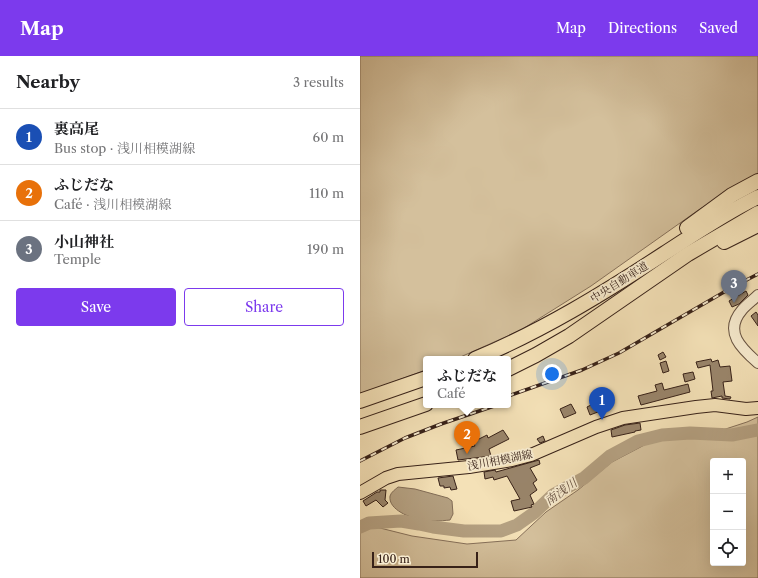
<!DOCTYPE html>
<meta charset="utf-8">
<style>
:root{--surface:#fff;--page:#f2f2f2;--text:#202124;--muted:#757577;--line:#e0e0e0;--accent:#7c3aed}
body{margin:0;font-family:"Libre Caslon Text","Noto Serif JP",serif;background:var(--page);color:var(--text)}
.controls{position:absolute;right:12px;bottom:12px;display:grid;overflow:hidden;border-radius:4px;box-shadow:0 4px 16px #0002}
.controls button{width:36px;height:36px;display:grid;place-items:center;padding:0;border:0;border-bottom:1px solid var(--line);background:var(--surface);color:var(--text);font:20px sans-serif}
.scale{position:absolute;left:12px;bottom:10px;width:106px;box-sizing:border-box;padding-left:4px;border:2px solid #372118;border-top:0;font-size:11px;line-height:14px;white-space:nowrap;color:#372118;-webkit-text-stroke:3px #f8ecd0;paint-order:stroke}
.you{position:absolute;left:192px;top:318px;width:14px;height:14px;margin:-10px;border:3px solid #fff;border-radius:50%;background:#1a73e8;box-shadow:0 0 0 6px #1a73e833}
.badge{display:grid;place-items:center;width:26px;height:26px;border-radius:50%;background:var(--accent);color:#fff;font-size:13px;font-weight:700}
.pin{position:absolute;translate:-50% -33px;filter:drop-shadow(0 1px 2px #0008)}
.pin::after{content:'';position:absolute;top:21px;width:14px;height:12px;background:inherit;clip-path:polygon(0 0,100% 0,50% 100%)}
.popup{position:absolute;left:63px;top:300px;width:88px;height:52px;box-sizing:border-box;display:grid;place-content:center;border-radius:4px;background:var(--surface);filter:drop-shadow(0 1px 3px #0005);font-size:13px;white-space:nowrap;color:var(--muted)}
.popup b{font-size:15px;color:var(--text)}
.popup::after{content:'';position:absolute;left:50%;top:100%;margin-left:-8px;border:8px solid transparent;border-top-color:var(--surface)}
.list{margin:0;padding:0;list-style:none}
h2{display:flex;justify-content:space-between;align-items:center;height:52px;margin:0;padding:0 16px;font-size:17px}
h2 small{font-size:13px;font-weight:400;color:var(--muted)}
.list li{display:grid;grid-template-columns:26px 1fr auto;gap:12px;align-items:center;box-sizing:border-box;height:56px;padding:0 16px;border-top:1px solid var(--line)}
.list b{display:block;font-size:15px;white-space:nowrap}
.list p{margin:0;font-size:13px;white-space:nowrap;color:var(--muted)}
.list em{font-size:13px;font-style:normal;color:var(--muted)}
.actions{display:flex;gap:8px;padding:12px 16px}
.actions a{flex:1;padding:9px 0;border:1px solid var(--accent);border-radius:4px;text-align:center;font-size:14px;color:var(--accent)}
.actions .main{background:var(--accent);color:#fff}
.icon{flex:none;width:22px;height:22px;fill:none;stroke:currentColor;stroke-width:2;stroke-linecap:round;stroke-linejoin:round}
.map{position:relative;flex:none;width:398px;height:522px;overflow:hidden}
header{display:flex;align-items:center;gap:24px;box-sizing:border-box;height:56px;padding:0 20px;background:var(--accent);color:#fff}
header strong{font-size:19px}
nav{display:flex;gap:22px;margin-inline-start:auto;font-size:14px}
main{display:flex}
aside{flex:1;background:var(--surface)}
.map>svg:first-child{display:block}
.green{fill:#d4c09c;stroke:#86705a;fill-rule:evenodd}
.water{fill:#b4a081;stroke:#826d57}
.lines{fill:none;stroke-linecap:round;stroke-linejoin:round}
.river{stroke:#b4a081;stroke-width:13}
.building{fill:#99856b;stroke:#372118}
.minor-casing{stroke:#665140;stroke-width:12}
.major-casing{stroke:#372118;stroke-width:14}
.highway-casing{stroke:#372118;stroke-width:16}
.minor{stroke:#f8ecd0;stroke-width:10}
.major{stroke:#f4e1b7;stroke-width:12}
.highway{stroke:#f4e1b7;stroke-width:14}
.rail-casing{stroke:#372118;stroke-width:3.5}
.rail{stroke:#f8ecd0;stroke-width:2;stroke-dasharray:6;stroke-linecap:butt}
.labels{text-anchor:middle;stroke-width:3.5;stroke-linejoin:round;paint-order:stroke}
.street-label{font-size:11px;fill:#372118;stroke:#f8ecd0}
.water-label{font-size:12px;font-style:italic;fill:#634d3d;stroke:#f8ecd0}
</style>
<header>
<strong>Map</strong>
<nav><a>Map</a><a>Directions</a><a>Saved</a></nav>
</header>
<main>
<aside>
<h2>Nearby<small>3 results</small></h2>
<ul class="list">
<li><span class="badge" style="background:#1a4fb4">1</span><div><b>裏高尾</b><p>Bus stop · 浅川相模湖線</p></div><em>60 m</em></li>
<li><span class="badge" style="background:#e8710a">2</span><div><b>ふじだな</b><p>Café · 浅川相模湖線</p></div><em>110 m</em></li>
<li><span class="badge" style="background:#6b7280">3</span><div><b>小山神社</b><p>Temple</p></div><em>190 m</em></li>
</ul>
<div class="actions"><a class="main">Save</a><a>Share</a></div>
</aside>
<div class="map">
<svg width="398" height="522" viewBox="0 0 398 522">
<rect width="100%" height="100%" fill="#f4e1b7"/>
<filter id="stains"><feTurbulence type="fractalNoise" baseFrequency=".005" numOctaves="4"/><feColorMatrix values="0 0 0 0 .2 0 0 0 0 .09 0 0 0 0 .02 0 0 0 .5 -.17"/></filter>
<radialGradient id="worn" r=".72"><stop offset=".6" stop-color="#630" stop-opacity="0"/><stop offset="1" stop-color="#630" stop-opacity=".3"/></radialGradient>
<!-- green -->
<g class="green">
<path d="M0,0H398V120L378,129L337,155L231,230L161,274L96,303H66V314L0,338Z"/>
<path d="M398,361V522H0V467L52,480L107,488L156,484L186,456L218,434L252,406L294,384L338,382L387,366ZM353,405H383V507H353Z"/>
</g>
<!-- water -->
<path class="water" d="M38,431L55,433L88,442L92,445L93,458L90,464C80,465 70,466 61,464C51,462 28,454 30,440C31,436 36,433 38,431Z"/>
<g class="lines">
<!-- river -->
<path class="river" d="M0,471L9,467L41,465L59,468L73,471L104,475H141L157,469L174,457L193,439L224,422L250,400L278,385L302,379L330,377L372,379L398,374"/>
</g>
<!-- building -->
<g class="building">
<path d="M386,235L388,239L379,248L372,251L369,245Z"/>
<path d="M396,256L398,259V270L391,260Z"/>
<path d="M303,296L306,301L300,304L298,299Z"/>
<path d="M351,303L352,306L358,304L360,311L370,310L372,325L363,326L365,340L371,341L370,343L362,342V340L352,342L351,335H353L350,309L338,312L336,306Z"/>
<path d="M306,305L309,315L303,317L300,307Z"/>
<path d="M333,316L335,323L325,326L323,318Z"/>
<path d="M302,327L304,334L328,328L330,336L281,349L278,340L297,335L295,329Z"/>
<path d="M239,345L243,354L230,359L227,351Z"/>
<path d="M211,348L216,357L204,362L200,353Z"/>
<path d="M280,367L281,374L275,375V376L252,381L251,374L265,369Z"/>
<path d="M143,374L149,383L129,393L131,400L98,404L96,394L115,390L113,386L127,379L128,382Z"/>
<path d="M183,380L185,385L180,387L177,383Z"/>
<path d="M179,404L180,408L170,412L177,424L173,427L177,434L170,439L174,448L171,449L172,451L154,455L151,445L160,443L147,420L134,424L133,421L125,423L124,416L135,414L136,416Z"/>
<path d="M93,420L97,433L91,434L90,431L84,432V430H80L78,422Z"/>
<path d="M20,434H26L25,444L28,447L23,451L16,444L6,450L3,445L17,436H20Z"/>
</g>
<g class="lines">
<defs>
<path id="minor" d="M398,239C393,244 386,249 382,254C363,276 382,293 398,307"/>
<path id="major" d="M0,437L26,422L38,418L109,411L152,404L171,399L236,371L263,362L336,351L355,349L386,353L398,352"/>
<g id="highway">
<path d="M327,172L372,139L398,125"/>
<path d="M364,186L398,169"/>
<path d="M115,303C182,275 244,237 305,197C336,177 365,157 398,141"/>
<path d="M148,313L176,299L209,280L328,198L398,157"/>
<path d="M0,345L66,322"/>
<path d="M0,371L66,348"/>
</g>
</defs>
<!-- minor casing -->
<use href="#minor" class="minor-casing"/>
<!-- major casing -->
<use href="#major" class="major-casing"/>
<!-- highway casing -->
<use href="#highway" class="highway-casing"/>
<!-- minor -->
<use href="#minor" class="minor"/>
<!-- major -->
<use href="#major" class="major"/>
<!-- highway -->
<use href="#highway" class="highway"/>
<defs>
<g id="rail">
<path d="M148,340L222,314L259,297L371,232L398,218"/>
<path d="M0,405L45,382L81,368L137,349"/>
</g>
</defs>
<!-- rail casing -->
<use href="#rail" class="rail-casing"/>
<!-- rail -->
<use href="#rail" class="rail"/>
</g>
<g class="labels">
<!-- street labels -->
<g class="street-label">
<text transform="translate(259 226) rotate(-32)" y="4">中央自動車道</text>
<text transform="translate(140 404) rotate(-11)" y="4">浅川相模湖線</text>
</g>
<!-- water labels -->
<g class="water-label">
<text transform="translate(201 436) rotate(-36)" y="4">南浅川</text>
</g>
</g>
<rect width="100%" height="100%" filter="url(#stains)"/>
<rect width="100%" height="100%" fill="url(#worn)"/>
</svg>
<div class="controls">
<button>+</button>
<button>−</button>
<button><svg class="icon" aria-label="locate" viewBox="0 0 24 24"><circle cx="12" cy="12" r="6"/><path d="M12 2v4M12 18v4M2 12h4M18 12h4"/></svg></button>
</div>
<div class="scale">100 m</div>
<div class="you"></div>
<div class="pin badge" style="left:242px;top:364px;background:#1a4fb4">1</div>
<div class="pin badge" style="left:107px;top:398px;background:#e8710a">2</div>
<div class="popup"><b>ふじだな</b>Café</div>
<div class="pin badge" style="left:374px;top:247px;background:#6b7280">3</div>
</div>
</main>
